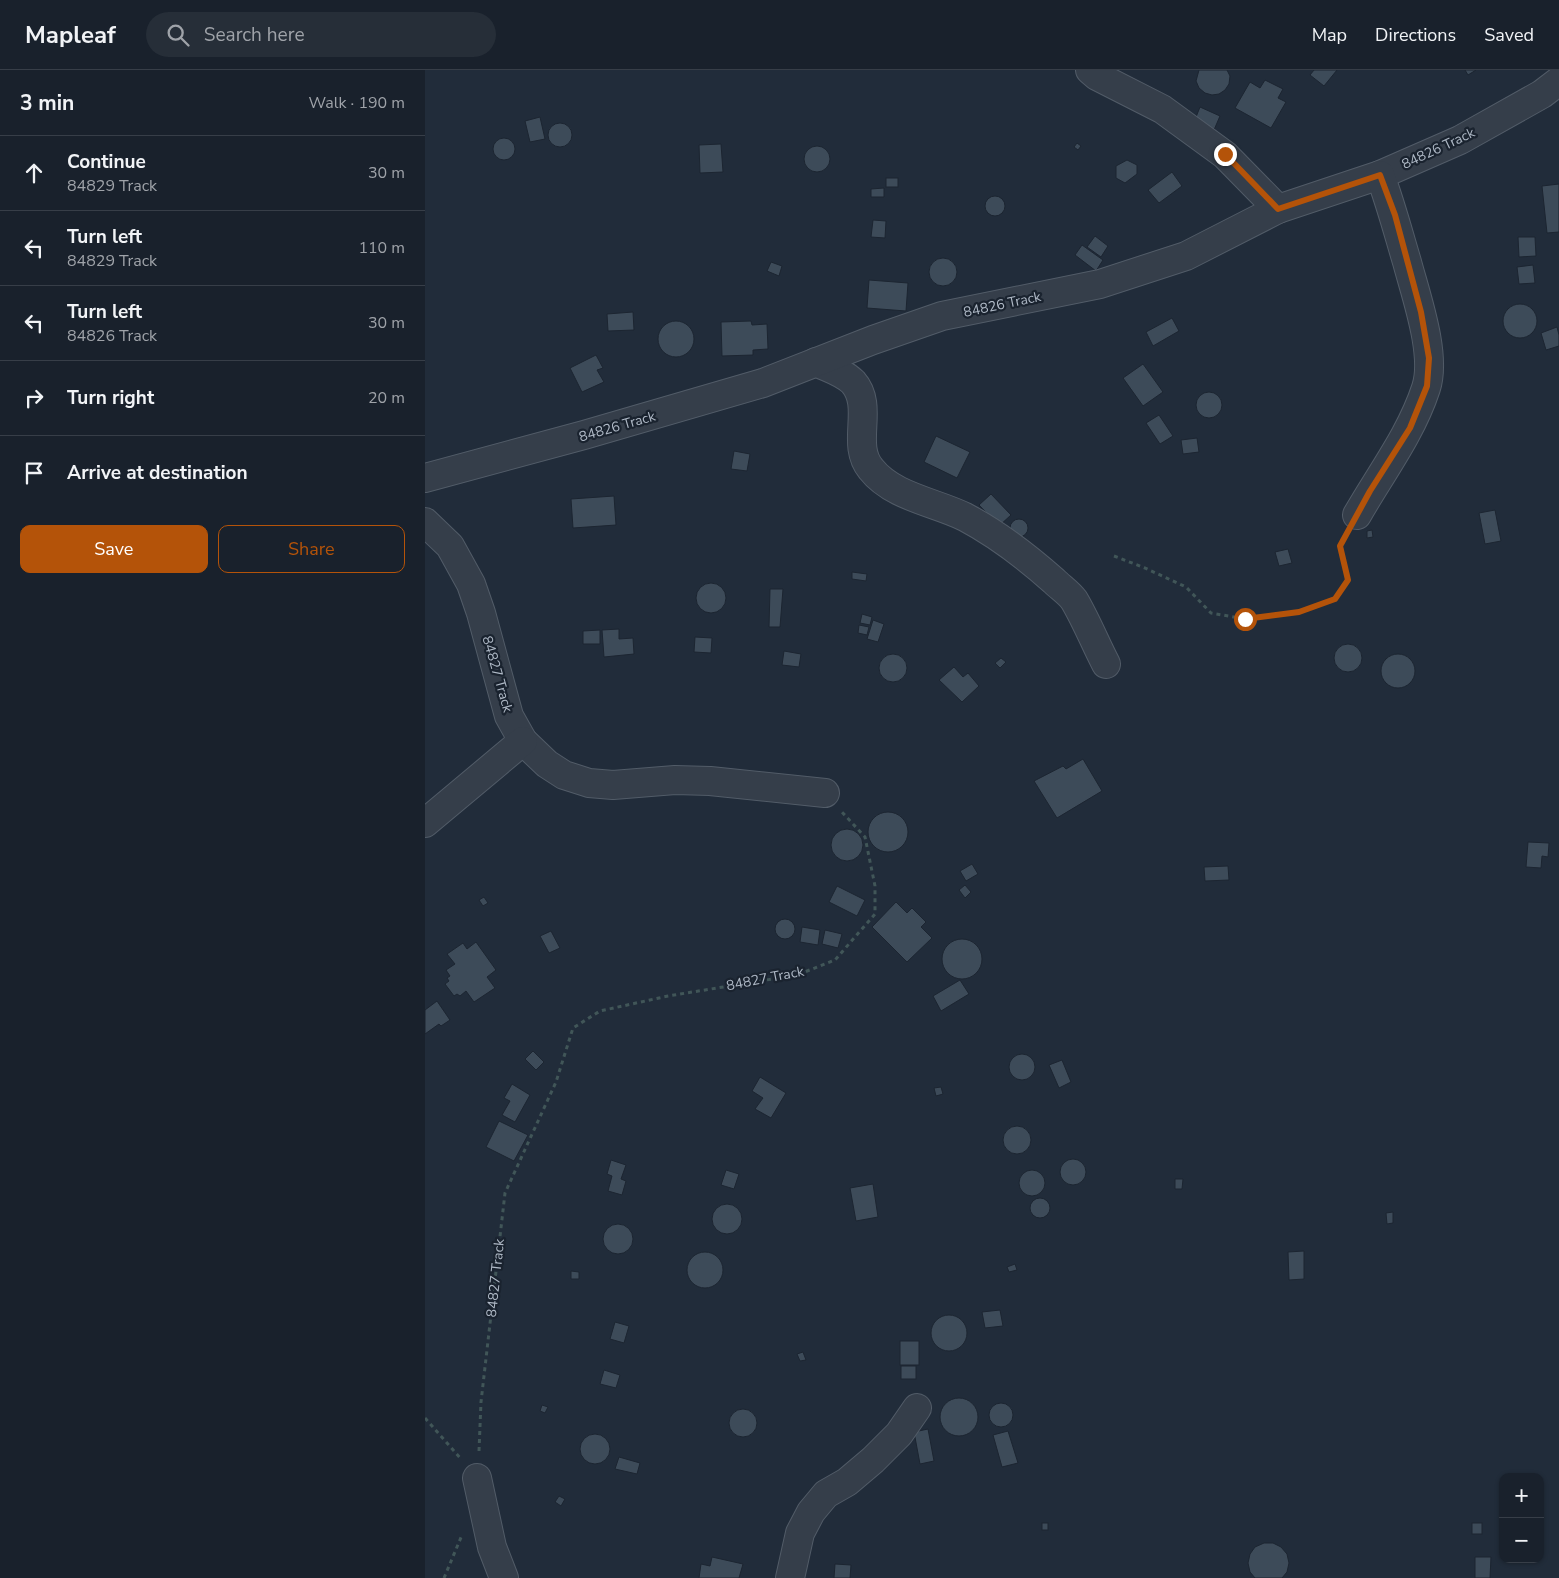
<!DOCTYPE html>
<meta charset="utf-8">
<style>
:root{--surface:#19212c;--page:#262e38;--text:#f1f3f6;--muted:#9fa3a9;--line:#373e48;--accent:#b45309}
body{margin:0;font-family:"Nunito Sans",sans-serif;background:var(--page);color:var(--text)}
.controls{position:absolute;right:15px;bottom:15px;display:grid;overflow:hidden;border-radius:10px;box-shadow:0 1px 4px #0004}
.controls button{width:45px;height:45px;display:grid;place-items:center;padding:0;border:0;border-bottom:1px solid var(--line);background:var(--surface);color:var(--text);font:25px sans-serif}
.stop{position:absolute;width:15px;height:15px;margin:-11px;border:4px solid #b45309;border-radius:50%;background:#fff}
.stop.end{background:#b45309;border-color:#fff;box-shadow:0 1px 5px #0008}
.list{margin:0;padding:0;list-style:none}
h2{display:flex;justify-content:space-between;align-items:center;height:65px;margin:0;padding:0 20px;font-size:21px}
h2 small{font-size:16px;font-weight:400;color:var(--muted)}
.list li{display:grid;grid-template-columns:32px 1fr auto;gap:15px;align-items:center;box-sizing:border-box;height:75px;padding:0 20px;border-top:1px solid var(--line)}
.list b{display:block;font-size:19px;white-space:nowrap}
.list p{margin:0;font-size:16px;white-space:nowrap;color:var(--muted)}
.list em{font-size:16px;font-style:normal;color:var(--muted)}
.actions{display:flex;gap:10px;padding:15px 20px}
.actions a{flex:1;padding:11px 0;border:1px solid var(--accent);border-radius:10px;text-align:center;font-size:18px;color:var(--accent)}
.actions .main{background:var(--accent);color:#fff}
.icon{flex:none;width:28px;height:28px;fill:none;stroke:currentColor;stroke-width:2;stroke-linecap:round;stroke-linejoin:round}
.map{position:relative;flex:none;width:1134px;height:1508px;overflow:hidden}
header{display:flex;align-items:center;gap:30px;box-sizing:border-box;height:70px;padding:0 25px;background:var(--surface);border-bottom:1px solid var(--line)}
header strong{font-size:24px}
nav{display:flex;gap:28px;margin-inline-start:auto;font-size:18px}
.search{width:350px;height:45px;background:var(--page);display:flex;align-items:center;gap:12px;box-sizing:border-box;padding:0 18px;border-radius:28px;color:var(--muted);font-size:19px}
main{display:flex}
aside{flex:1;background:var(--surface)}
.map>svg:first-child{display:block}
.building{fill:#3d4b59;stroke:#1c2531}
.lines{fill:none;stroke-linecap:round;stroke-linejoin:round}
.street-casing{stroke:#525c68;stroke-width:30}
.path{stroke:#415658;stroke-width:3;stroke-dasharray:4 4;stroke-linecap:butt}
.street{stroke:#353e4a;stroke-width:28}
.route{stroke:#b45309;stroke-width:6}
.labels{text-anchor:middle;stroke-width:4.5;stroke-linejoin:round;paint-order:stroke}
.street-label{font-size:14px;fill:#afb9c6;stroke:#1a232f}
</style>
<header>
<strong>Mapleaf</strong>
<div class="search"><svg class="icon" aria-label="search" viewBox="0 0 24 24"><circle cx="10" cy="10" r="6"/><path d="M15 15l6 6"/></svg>Search here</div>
<nav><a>Map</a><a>Directions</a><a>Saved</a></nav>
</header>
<main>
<aside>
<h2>3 min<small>Walk · 190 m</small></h2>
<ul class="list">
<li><svg class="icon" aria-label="ahead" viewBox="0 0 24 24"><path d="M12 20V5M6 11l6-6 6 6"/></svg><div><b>Continue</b><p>84829 Track</p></div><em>30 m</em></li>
<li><svg class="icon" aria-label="left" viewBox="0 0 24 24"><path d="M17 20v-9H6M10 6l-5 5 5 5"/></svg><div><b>Turn left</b><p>84829 Track</p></div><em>110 m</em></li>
<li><svg class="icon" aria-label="left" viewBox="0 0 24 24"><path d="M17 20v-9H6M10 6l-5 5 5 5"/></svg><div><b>Turn left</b><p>84826 Track</p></div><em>30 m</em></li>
<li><svg class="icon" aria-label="right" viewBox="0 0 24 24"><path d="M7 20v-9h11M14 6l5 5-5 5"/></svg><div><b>Turn right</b></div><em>20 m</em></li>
<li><svg class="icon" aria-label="arrive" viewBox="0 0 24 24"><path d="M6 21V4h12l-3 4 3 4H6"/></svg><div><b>Arrive at destination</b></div></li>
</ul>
<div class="actions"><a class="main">Save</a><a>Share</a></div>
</aside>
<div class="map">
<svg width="1134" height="1508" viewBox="0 0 1134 1508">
<rect width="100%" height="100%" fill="#212c3a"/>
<!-- building -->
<g class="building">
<path d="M774,0H802L805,6L804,14L800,20L794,24L787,25L780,23L774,18L771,11Z"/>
<path d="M889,0H912L899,16L885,5Z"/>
<path d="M1040,0H1051L1043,5Z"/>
<path d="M840,10L858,19L853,28L861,32L846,58L810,38L825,12L835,18Z"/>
<path d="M775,37L795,46L789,60L769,52Z"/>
<path d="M115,47L120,69L105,72L100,51Z"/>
<circle cx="135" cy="65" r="12"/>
<circle cx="79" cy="79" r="11"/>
<path d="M652,73L656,76L653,80L649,77Z"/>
<path d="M296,74L298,102L275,103L274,75Z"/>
<circle cx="392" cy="89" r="13"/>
<path d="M702,90L712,95V104L700,113L691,108V96Z"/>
<path d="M747,102L757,116L734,133L723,120Z"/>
<rect x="461" y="108" width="12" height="9"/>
<path d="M1134,114V162L1122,163L1117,116Z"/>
<path d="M459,118V127H446V119Z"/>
<circle cx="570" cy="136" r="10"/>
<path d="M448,150L461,151L460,168L446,167Z"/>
<path d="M670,166L683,176L676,187L662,177Z"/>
<path d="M1093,167H1110L1111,186L1094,187Z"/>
<path d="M657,175L678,190L671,201L650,185Z"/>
<circle cx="518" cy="202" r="14"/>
<path d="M346,192L357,196L354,206L342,201Z"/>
<path d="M1108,195L1110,213L1094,214L1092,197Z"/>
<path d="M444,210L483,213L481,241L442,238Z"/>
<circle cx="1095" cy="251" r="17"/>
<path d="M208,242L209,260L183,261L182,244Z"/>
<path d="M747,248L754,261L728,276L721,262Z"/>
<circle cx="251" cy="269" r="18"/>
<path d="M326,251L327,255L342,254L343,279L328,280V285L297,286L296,252Z"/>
<path d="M1132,257L1134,265V276L1121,280L1116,263Z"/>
<path d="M171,285L178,298L172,300L179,312L157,322L145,298Z"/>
<path d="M718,294L738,322L718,336L698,308Z"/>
<circle cx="784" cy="335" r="13"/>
<path d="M734,345L748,366L735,374L721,353Z"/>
<path d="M511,366L545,382L532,408L499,392Z"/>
<path d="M772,368L774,382L758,384L756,370Z"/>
<path d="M309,381L325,384L322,401L306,399Z"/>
<path d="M566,424L586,445L574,456L554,435Z"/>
<path d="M189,426L191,455L148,458L146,429Z"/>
<path d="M1070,440L1076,471L1060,474L1054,443Z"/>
<circle cx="594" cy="458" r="9"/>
<path d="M947,460L948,467L942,468V461Z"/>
<path d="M863,479L867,493L854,496L850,482Z"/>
<path d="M427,502L442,504L441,511L427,509Z"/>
<circle cx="286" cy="528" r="15"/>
<path d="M345,519H358L355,557H344Z"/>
<path d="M437,544L447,547L445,555L435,553Z"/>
<path d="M448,550L459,554L453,572L442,569Z"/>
<path d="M434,555L444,557L442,565L433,563Z"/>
<path d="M194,559V569L208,568L209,584L179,587L177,560Z"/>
<path d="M175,560V574H158V561Z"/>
<path d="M270,567L287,568L286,583L269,582Z"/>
<circle cx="923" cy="588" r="14"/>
<path d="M359,581L376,584L374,597L357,595Z"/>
<circle cx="973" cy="601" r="17"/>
<circle cx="468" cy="598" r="14"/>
<path d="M576,588L581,592L575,598L570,593Z"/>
<path d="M529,597L538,607L543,603L554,616L537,632L514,610Z"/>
<path d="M658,689L677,721L632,748L609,711L638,696L641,699Z"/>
<circle cx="463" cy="762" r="20"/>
<circle cx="422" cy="775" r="16"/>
<path d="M1103,772L1124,773L1123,787L1117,786L1116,798L1101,797Z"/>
<path d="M547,794L553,804L541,811L535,801Z"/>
<path d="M803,796L804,810L780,811L779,797Z"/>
<path d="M540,815L546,822L540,828L534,820Z"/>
<path d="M412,816L440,830L432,846L404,832Z"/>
<path d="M59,827L63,833L58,836L54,830Z"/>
<path d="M471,832L482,843L487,838L501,852L496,857L507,868L482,892L447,857Z"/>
<circle cx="360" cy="859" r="10"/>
<path d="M377,857L395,860L393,875L375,872Z"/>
<path d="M400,860L417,864L413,878L397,874Z"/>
<path d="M126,861L135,878L124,883L115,866Z"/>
<circle cx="537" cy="889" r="20"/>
<path d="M51,872L71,900L62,907L70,918L49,932L41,921L35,926L32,924L29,926L20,914L24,911L22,908L25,906L21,900L30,894L22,884L38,873L42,879Z"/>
<path d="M535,910L544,924L516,941L508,926Z"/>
<path d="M12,931L25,950L16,956L14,954L0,964V940Z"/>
<path d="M108,981L119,992L111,1000L100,989Z"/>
<circle cx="597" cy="997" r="13"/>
<path d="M637,990L646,1012L634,1018L624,995Z"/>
<path d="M335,1007L361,1023L346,1048L330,1039L338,1028L327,1021Z"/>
<path d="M87,1014L105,1025L90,1052L77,1045L85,1031L79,1028Z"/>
<path d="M516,1017L518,1024L511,1026L509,1018Z"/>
<path d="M74,1051L103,1065L89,1091L61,1077Z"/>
<circle cx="592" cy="1070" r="14"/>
<circle cx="648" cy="1102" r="13"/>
<path d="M186,1090L201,1095L196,1109L201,1111L197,1125L183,1121L187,1106L182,1104Z"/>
<path d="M301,1100L314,1104L309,1119L296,1115Z"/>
<circle cx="607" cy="1113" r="13"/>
<path d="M750,1109H758L757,1119H750Z"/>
<path d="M448,1114L453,1147L431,1151L425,1118Z"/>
<circle cx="615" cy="1138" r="10"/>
<circle cx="302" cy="1149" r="15"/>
<path d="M968,1142V1153L962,1154L961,1143Z"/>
<circle cx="193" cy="1169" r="15"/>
<path d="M879,1181V1209L864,1210L863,1182Z"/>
<circle cx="280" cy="1200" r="18"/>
<path d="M590,1194L592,1200L584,1202L582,1197Z"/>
<path d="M146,1201L154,1202V1209H146Z"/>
<path d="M575,1240L578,1256L560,1258L557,1242Z"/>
<circle cx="524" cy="1263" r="18"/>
<path d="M190,1252L204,1256L199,1273L185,1269Z"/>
<rect x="475" y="1271" width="19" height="24"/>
<path d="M378,1282L381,1290L375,1291L372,1284Z"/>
<rect x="476" y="1296" width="15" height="13"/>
<path d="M179,1300L195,1305L191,1318L175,1314Z"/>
<circle cx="534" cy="1347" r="19"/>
<circle cx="576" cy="1345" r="12"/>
<path d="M117,1335L123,1337L120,1343L115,1341Z"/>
<circle cx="318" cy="1353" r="14"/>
<path d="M503,1359L509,1391L495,1394L489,1362Z"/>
<path d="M583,1361L593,1393L577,1397L568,1365Z"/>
<circle cx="170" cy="1379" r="15"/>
<path d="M194,1387L215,1393L212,1404L190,1399Z"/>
<path d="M134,1426L140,1429L136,1436L130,1432Z"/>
<rect x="617" y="1453" width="6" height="7"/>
<rect x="1047" y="1453" width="10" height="11"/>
<path d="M839,1473H848L856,1477L862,1484L864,1493L862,1502L857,1508H830L825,1502L823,1493L825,1484L830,1477Z"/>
<path d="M287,1487L318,1494L314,1508H274L276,1494L285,1496Z"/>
<path d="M1050,1487H1066L1065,1508H1050Z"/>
<path d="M410,1494L426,1495L425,1508H409Z"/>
</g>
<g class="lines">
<defs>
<g id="street">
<path d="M665,0L672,6L737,39L800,85L853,139"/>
<path d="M391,292C403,298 418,302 428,312C450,337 425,374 446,399C468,427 510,432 540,447C572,464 602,487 629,511C635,517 644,523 649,530C661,550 670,573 681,594"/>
<path d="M0,408L159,365L338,313L448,270L517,246L675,214L761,186L853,139L955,105L1035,70L1117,24L1134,11"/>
<path d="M932,445C956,403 986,364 1001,318C1012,285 991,226 982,192C973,162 966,135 955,105"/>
<path d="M0,452L25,476L46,514L56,543L84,646L98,671L122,694L139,705L164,713L188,715L250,710L285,711L400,723"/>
<path d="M0,753L98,671"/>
<path d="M52,1408L67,1477L79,1508"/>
<path d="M365,1508L375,1463L386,1442L401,1424L422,1412L448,1390L474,1364L492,1338"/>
</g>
</defs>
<!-- street casing -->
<use href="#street" class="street-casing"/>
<!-- path -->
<g class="path">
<path d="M689,486L720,498L761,517L786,543L820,549L874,542L910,529L923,509L915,476L920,467"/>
<path d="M0,1348L36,1389"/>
<path d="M54,1381L56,1332L80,1123L131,1012L148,958L175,941L243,926L372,905L410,890L450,844V816L440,767L416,741"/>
<path d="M19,1508L37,1465"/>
</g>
<!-- street -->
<use href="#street" class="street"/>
</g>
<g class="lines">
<!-- route -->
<path class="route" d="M800,84L853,139L955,105L970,145L996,242L1004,288L1002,316L985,358L945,421L915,476L923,510L910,529L874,542L820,549"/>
</g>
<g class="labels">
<!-- street labels -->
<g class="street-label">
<text transform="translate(1013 78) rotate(-25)" y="5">84826 Track</text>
<text transform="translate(577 234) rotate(-12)" y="5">84826 Track</text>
<text transform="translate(192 356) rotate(-16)" y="5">84826 Track</text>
<text transform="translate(73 604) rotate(74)" y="5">84827 Track</text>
<text transform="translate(340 908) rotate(-11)" y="5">84827 Track</text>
<text transform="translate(70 1208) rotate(-84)" y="5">84827 Track</text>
</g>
</g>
</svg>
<div class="controls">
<button>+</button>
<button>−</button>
</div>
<div class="stop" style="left:820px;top:549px"></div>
<div class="stop end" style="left:800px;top:84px"></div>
</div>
</main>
